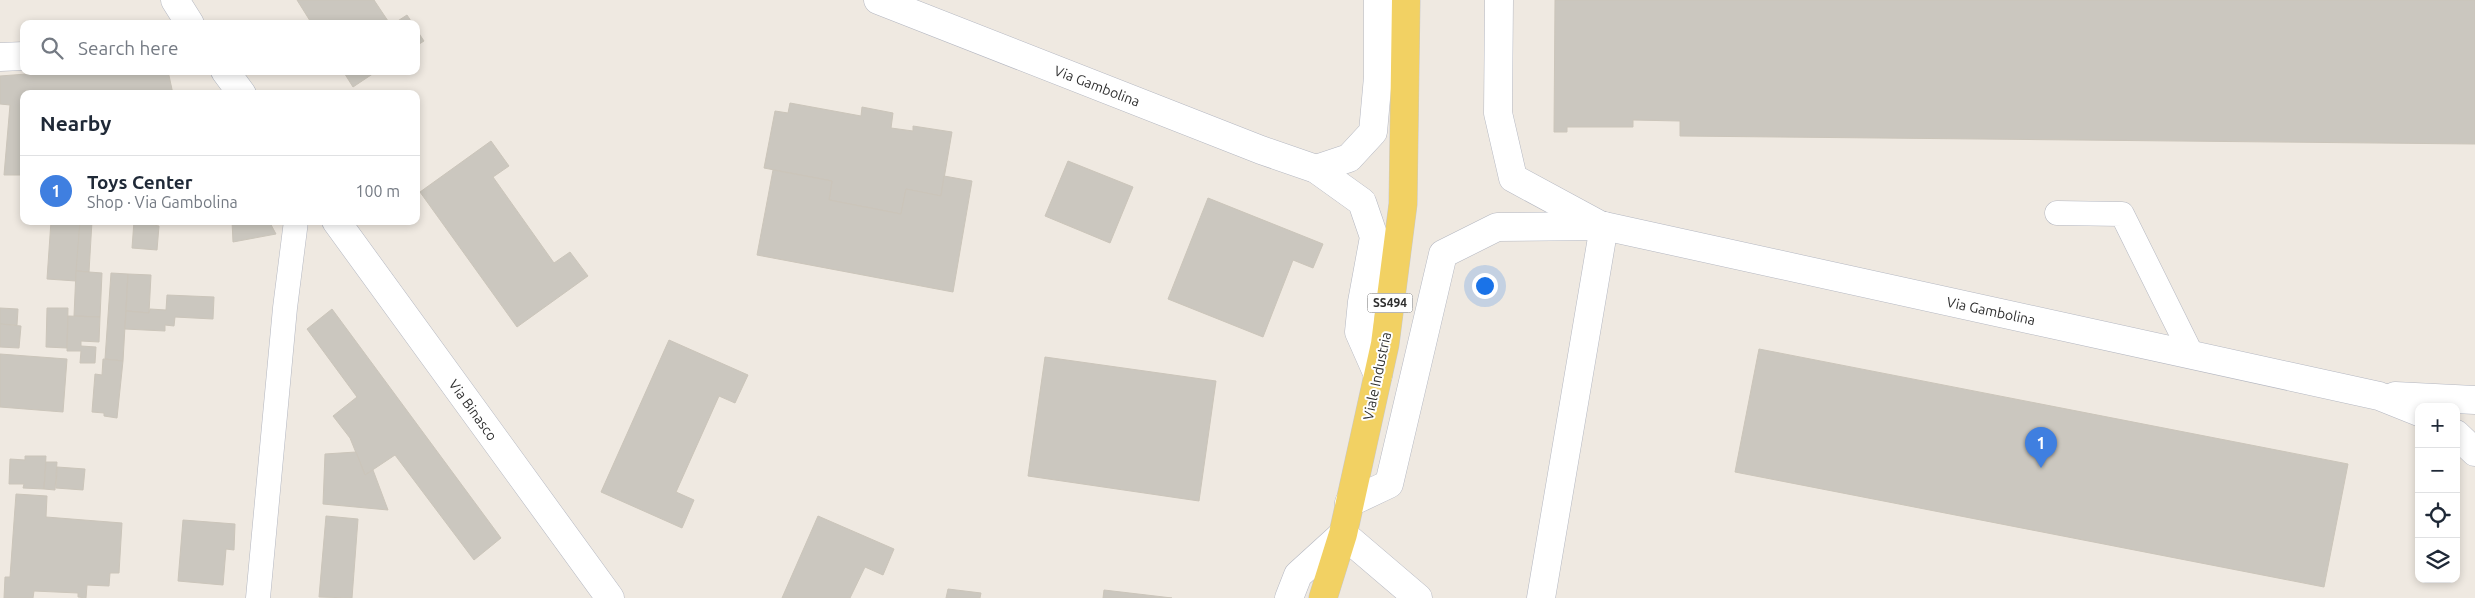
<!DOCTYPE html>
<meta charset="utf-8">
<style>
:root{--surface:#fff;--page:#f6f6f7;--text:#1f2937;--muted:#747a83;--line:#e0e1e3;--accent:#d93025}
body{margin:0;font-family:Ubuntu,sans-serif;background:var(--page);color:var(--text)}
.controls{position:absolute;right:15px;bottom:15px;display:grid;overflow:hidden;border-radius:10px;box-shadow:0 2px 8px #0003}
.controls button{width:45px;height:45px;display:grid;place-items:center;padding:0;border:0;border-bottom:1px solid var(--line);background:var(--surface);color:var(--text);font:25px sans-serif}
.you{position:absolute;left:1484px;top:285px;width:18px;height:18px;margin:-12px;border:4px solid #fff;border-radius:50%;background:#1a73e8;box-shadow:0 0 0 8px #1a73e833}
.badge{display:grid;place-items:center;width:32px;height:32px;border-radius:50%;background:var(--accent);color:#fff;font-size:16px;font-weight:700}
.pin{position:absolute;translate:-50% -41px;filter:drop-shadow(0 1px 2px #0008)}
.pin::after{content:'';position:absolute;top:26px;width:18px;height:15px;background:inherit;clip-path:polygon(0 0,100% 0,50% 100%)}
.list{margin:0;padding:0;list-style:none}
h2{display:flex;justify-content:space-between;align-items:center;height:65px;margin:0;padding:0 20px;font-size:21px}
h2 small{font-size:16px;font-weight:400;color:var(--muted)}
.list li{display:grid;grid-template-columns:32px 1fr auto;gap:15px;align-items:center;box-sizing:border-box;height:70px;padding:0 20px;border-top:1px solid var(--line)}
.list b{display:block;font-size:19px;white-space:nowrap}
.list p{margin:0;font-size:16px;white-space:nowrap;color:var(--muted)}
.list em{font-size:16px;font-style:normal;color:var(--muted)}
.icon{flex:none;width:28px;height:28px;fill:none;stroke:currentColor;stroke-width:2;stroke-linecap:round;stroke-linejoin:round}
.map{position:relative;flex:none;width:2475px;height:598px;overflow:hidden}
.search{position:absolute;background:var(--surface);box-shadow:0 2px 8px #0003;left:20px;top:20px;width:400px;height:55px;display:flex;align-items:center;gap:12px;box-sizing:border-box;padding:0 18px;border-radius:10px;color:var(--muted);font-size:19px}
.panel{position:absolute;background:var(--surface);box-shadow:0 2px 8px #0003;left:20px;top:90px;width:400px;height:135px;border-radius:10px}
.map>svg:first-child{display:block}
.building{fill:#cbc7bf;stroke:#cbc5ba}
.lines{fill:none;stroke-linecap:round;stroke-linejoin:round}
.lane-casing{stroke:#b4b7c1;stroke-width:25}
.street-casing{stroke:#b4b7c1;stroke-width:29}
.primary-casing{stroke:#c9c9c9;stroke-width:29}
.lane{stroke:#fff;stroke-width:24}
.street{stroke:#fff;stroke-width:28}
.primary{stroke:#f2d163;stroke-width:28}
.labels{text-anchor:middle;stroke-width:4;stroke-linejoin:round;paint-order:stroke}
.shield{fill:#fff;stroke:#6d6d6d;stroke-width:1}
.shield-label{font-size:12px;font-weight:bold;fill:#2e2e2e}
.street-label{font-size:14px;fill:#2e2e2e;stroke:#fff}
</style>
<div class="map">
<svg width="2475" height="598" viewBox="0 0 2475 598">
<rect width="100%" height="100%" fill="#efe9e1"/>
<!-- building -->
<g class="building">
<path d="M297,0H374L390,24H312Z"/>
<path d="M1555,0H2475V144L1680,136V121L1633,120V127H1567V132H1554Z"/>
<path d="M407,15L413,24H393Z"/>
<path d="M416,29L424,41L416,46Z"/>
<path d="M66,71H168L173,94H24V175H4L10,105L0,104V76Z"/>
<path d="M343,71H377L353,87Z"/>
<path d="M790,103L861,116L862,107L893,113L891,128L913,131V126L952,132L941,196L906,189L901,214L829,200L832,181L764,168L775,111L788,113Z"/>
<path d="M491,141L509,166L493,177L554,263L570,252L588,276L517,327L420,192Z"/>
<path d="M1068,161L1133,187L1110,243L1045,216Z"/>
<path d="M773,170L832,181L829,200L901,214L906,189L941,196L944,176L972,181L953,292L757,255Z"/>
<path d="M1208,198L1323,244L1313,268L1293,260L1263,337L1168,299Z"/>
<path d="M51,221H80L76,281L47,279Z"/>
<path d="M80,221H92L89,272L76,271Z"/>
<path d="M134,221H154L153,225L159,226L157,250L132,248Z"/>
<path d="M232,221H269L276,234L233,242Z"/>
<path d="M76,271L102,273L100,317L74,316Z"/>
<path d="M111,273L128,274L123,361L105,359Z"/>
<path d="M128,274L151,275L149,313L126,311Z"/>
<path d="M167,295L214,297L213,319L175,317L174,326L165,325V331L125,329L126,311L149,313L150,309L166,310Z"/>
<path d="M0,308L18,309L17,325L0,324Z"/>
<path d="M47,308H68L67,348L46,347Z"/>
<path d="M332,309L501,538L474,560L395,455L365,475L350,438L333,416L357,397L307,329Z"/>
<path d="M68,316L100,317L99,342L81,341V346L96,347L95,363H80L81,351H67Z"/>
<path d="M0,324L21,326L19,348L0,347Z"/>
<path d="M669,340L748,375L735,403L719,396L676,492L694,500L682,528L601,492Z"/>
<path d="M1759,349L2348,464L2324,587L1735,472Z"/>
<path d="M0,354L67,359L63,412L0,407Z"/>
<path d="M1045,357L1216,381L1199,501L1028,476Z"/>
<path d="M103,359L123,361L117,418L104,416V413L92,412L95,374L102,375Z"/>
<path d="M356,452L365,475L373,470L388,510L323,504L325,454Z"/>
<path d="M25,456H46L44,489L23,488L24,484H9L10,459L25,460Z"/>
<path d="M46,462H57L55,490L44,489Z"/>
<path d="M57,467L85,469L83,490L56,488Z"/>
<path d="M16,494L47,496L46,517L122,523L119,573H110L109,586L87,585L86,598L78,597V593L34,591L33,598H4L5,577H10Z"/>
<path d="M326,516L358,519L352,598L319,597Z"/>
<path d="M818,516L894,549L883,575L865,567L850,598H782Z"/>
<path d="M183,520L235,524L234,550L226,549L223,585L178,581Z"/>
<path d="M948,589L981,593L980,598H946Z"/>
<path d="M1104,590L1172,598H1103Z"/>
</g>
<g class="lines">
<defs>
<g id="lane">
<path d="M2057,213L2122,214L2192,355"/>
<path d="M258,598L285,308L296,221"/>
</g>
<g id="street">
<path d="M175,0L190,24"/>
<path d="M878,0L1261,150L1316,169L1362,202L1374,237L1362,302L1359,332L1378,375"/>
<path d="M1499,0L1498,113L1513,178L1600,225"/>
<path d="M0,57L24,56"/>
<path d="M225,71L242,94"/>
<path d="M1316,169L1349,158L1373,132L1378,77V0"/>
<path d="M336,221L610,598"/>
<path d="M2395,396L2475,400"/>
<path d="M2456,434L2475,452"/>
<path d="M1349,503L1389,484L1443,254L1497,227L1604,226L2379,396L2419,412"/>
<path d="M1289,598L1298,575L1343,534L1418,598"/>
<path d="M1541,598L1604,226"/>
</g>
<path id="primary" d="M1323,598L1343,534L1385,344L1403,204L1406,0"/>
</defs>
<!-- lane casing -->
<use href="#lane" class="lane-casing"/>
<!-- street casing -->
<use href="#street" class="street-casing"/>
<!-- primary casing -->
<use href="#primary" class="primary-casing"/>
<!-- lane -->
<use href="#lane" class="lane"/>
<!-- street -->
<use href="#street" class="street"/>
<!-- primary -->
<use href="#primary" class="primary"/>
</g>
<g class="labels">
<!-- shield labels -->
<rect class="shield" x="1367.5" y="293.5" width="45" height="19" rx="4"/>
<g class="shield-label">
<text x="1390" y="307">SS494</text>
</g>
<!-- street labels -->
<g class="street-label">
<text transform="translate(1097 86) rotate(21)" y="5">Via Gambolina</text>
<text transform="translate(1991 311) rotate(12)" y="5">Via Gambolina</text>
<text transform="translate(1377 376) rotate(-78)" y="5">Viale Industria</text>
<text transform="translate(473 410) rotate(54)" y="5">Via Binasco</text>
</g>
</g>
</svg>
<div class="controls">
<button>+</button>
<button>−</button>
<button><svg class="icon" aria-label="locate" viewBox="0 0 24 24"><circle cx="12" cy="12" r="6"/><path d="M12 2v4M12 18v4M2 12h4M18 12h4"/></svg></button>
<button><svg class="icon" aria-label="layers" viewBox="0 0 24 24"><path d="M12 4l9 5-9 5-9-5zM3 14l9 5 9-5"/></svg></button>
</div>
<div class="you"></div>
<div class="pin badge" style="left:2041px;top:468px;background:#3f7fe0">1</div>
<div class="search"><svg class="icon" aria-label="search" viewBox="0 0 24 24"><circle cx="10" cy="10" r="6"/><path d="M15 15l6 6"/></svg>Search here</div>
<section class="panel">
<h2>Nearby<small></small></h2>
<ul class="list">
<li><span class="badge" style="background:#3f7fe0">1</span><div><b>Toys Center</b><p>Shop · Via Gambolina</p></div><em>100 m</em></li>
</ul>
</section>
</div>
